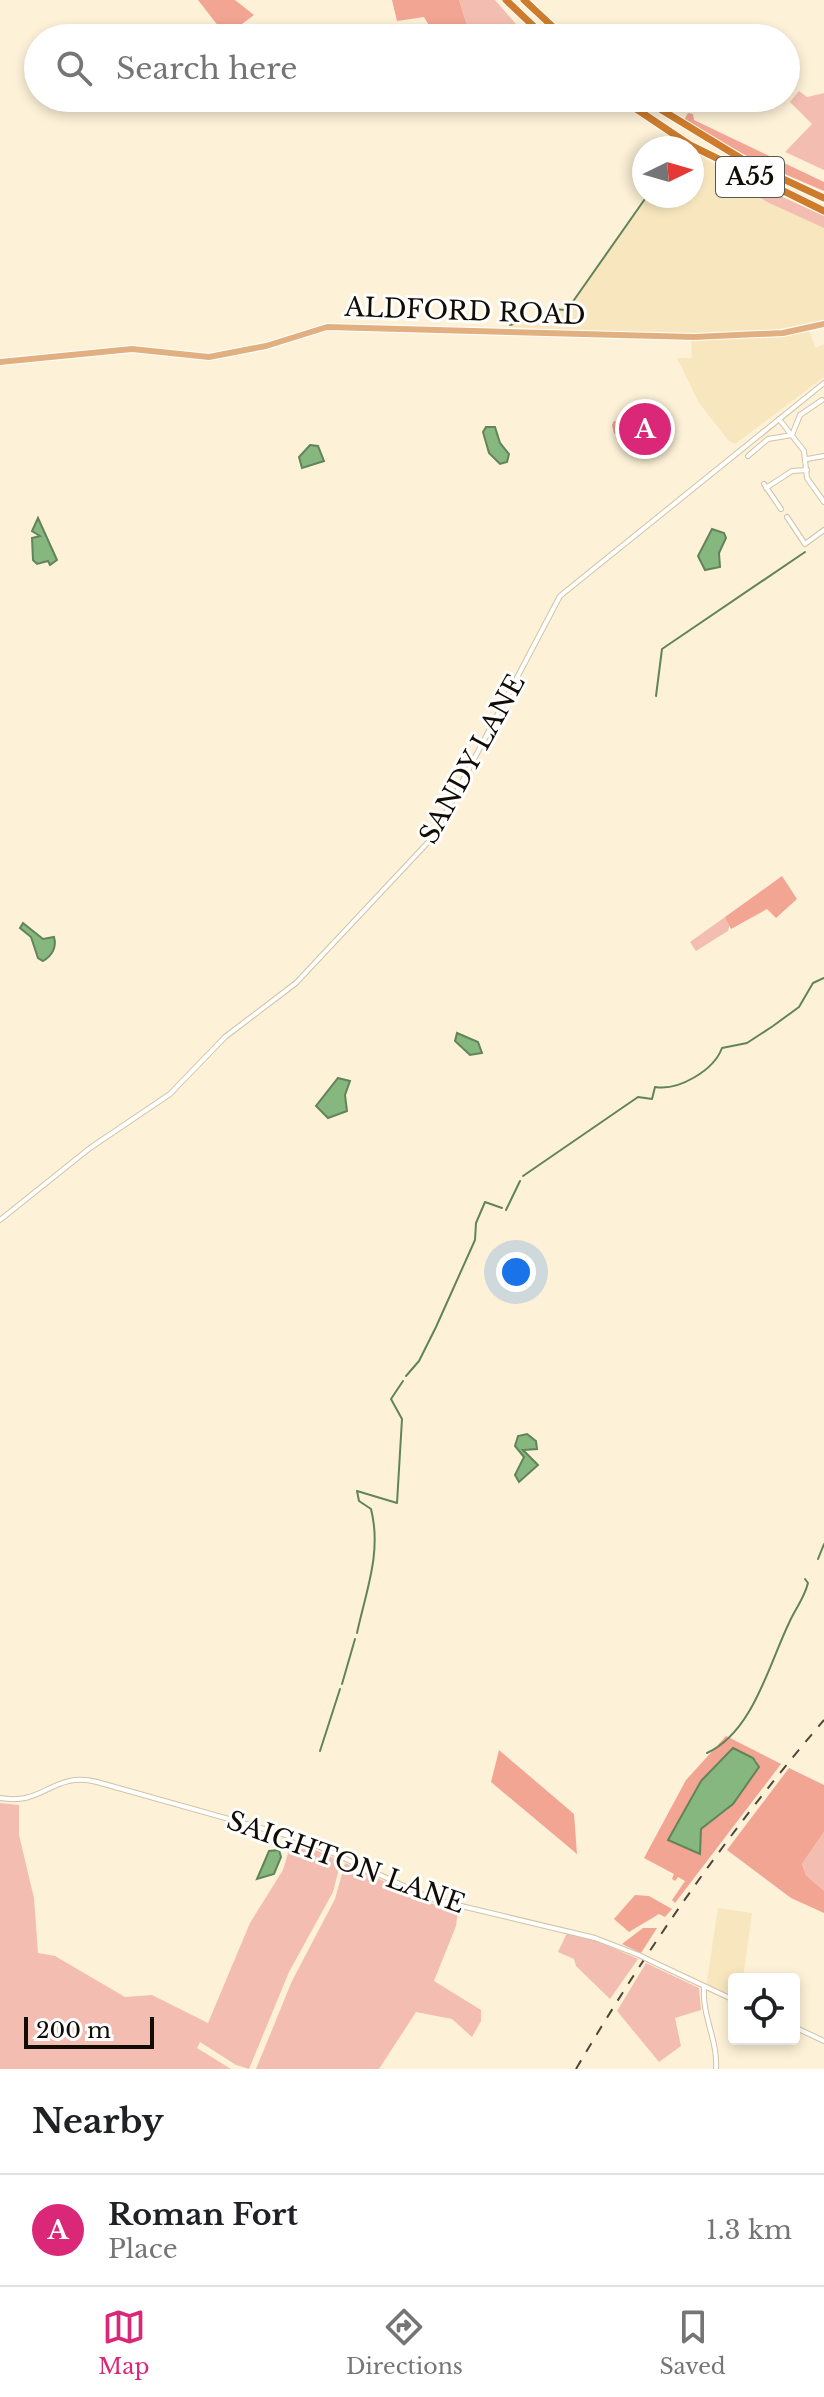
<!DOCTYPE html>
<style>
:root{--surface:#fff;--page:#f6f6f6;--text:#202124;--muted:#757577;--line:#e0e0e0;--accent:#db2777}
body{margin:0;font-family:"Libre Baskerville",serif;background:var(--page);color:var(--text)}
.controls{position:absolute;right:24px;bottom:24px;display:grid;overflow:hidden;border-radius:8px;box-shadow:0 4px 12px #0003}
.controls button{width:72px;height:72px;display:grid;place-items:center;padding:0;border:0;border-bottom:2px solid var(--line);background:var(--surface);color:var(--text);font:40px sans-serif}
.compass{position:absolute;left:632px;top:136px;width:72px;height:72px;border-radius:50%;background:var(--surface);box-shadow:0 4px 12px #0003;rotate:85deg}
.scale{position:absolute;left:24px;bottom:20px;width:130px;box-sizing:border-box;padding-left:8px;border:4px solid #120d04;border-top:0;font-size:22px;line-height:28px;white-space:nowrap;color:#120d04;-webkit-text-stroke:6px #fff;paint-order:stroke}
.you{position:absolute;left:516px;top:1272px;width:28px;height:28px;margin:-20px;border:6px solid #fff;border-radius:50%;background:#1a73e8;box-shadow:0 0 0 12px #1a73e833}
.badge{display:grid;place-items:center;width:52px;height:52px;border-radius:50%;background:var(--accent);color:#fff;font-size:26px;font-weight:700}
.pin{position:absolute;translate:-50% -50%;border:4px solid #fff;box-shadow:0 2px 8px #0006}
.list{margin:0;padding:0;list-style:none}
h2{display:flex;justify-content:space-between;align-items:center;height:104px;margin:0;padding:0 32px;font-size:34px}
h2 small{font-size:26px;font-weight:400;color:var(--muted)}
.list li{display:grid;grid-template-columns:52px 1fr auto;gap:24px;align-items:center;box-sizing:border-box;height:112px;padding:0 32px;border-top:2px solid var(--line)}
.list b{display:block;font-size:30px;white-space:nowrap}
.list p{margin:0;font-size:26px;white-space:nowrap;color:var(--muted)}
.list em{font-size:26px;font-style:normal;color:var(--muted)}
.icon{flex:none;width:44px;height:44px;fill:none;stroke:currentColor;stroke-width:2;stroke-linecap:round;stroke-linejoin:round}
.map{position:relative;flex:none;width:824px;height:2069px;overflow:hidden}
.search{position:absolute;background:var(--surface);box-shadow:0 4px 12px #0003;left:24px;right:24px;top:24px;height:88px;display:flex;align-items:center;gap:20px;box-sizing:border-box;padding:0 28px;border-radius:44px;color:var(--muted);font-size:30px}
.sheet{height:216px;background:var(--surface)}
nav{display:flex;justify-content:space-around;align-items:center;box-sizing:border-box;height:112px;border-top:2px solid var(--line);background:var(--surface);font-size:22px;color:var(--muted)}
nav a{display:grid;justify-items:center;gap:4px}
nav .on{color:var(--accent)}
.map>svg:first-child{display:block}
.built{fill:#f7e6be}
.green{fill:#f3beb1}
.forest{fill:#f2a593;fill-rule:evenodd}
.water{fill:#85b77e;stroke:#628459;stroke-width:2}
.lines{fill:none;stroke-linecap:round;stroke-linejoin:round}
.stream{stroke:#628459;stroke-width:2}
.minor-casing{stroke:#d1c3a4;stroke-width:6}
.major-casing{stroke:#fff;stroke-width:8}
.highway-casing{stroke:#fff;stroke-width:9}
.minor{stroke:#fff;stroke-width:4}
.major{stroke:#e2b080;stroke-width:6}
.highway{stroke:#ce7c2c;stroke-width:7}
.rail{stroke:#4d4639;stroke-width:2;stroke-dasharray:10 10;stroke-linecap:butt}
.minor-bridge-casing{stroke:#d1c3a4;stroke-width:6;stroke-linecap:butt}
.minor-bridge{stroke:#fff;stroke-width:4}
.labels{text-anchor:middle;stroke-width:6;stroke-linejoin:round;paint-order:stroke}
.shield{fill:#fff;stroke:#59564f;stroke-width:2}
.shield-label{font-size:24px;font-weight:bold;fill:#120d04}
.street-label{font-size:26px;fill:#120d04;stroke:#fff}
</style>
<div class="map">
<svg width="824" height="2069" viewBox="0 0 824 2069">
<rect width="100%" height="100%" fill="#fdf2d8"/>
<!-- built -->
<g class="built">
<path d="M692,151L722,169V175L769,203L824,228V320L769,331L723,333L638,335L511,327L547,315L550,309L567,310L647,196H692Z"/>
<path d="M809,331L816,348L824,344V377L735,444L728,440L699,403L677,358H692L691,340L782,337Z"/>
<path d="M718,1908L752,1913L743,1979H734V2000L706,1988Z"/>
</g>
<!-- green -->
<g class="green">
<path d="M459,0H495L516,24L492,38H471Z"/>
<path d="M799,91L807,97L824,93V170L785,152L812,124L790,102Z"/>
<path d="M722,169L824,216V228L769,203L721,175Z"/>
<path d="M725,917L730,923L728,931L731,929L696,951L690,942Z"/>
<path d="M0,1803L19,1805V1835L34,1898L38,1953L55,1956L125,1997L152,1995L208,2023L250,1923L283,1870L292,1840L341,1861L333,1892L289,1972L249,2069L236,2065L200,2042L197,2048L231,2069H0Z"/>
<path d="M824,1832V1891L806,1875L802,1864Z"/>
<path d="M345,1863L433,1904L458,1911L456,1926L434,1981L481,2010V2021L472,2037L452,2019L416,2012L379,2069H256L292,1981L335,1899Z"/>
<path d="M567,1933L592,1939L638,1959L610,1999L576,1966L574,1959L558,1952Z"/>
<path d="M646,1963L699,1988L701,2010L675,2018L681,2046L659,2062L617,2011Z"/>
</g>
<!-- forest -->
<g class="forest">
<path d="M198,0H235L254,15L226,36Z"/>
<path d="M392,0H459L471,38H431L433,32L424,17L397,21Z"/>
<path d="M688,113L693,114L694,120L824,182V191L759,163L684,120Z"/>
<path d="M632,418L641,430L631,448L614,433L612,425L614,421L622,423Z"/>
<path d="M782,876L797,899L776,918L767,909L731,929L725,917Z"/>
<path d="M726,1736L781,1764L675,1903L672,1900L685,1881L678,1877L675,1881L672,1879L674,1874L644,1858L686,1780ZM733,1748L757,1761L727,1810L701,1829V1852L668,1840L701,1781Z"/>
<path d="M499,1750L574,1814L577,1854L491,1782Z"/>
<path d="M789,1768L824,1785V1832L802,1864L806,1875L824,1891V1913L791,1898L727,1850Z"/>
<path d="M635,1895L649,1896L672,1909L665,1917L659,1914L629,1932L614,1919Z"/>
<path d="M643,1928H657L641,1953L622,1944Z"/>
</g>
<!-- water -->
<g class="water">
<path d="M486,427H495L500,443L509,454L507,462L500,464L489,453L483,432Z"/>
<path d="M310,445L318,446L324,461L302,468L299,457Z"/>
<path d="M38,518L57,560L50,565L48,561L37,564L33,560L32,538L40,536L32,531Z"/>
<path d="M712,529L724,533L726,538L719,553L720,567L705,570L698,556Z"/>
<path d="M23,923L43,939L54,937C57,947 52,956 43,961L38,958L31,937L20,928Z"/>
<path d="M457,1033L478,1042L482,1053L470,1055L455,1041Z"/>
<path d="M338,1078L350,1081L345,1095L347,1111L328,1118L316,1106Z"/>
<path d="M527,1434L536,1441L537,1449L523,1450L538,1465L519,1482L515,1475L524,1457L515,1446L518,1436Z"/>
<path d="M733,1748L753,1758L759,1767L733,1804L701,1829L700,1854L668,1840L701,1781Z"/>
<path d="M279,1850L281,1857L274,1874L257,1879L269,1851Z"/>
</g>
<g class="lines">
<!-- stream -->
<g class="stream">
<path d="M673,148L676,138"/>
<path d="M510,325L542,317L550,309L567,310L647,196"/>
<path d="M656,696L662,649L805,552"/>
<path d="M523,1176L638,1097L652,1099L655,1087C679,1091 714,1070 722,1048L747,1043L773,1026L799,1007L813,983L824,978"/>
<path d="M506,1210L520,1181"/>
<path d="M406,1376L419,1361L436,1327L475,1240L476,1223L485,1202L502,1208"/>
<path d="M818,1559L824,1544"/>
<path d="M357,1633C366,1591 382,1552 371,1509L359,1501L357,1491L397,1503L402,1419L391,1399L403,1381"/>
<path d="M342,1684L355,1639"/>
<path d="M320,1751L340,1689"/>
<path d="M707,1753C753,1732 769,1664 789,1623C795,1609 804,1599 808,1583L805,1579"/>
</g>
<defs>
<g id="minor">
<path d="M779,419L804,451L807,478L824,502"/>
<path d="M748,456L768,439L792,435L800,415L822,400"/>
<path d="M807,459L824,456"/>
<path d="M764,484L781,509"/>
<path d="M766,488L792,471L807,470"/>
<path d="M787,517L805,544L824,530"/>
<path d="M0,1220L90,1148L170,1094L225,1037L296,983L433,837L560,596L824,383"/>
<path d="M0,1798C45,1806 52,1771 97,1782L307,1841L432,1899L595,1938L639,1955"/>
<path d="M649,1960L734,2000"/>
<path d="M704,1987C702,2017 718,2040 716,2069"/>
<path d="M794,2027L824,2041"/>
</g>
<path id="major" d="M0,362L132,349L209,357L266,346L327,327L694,337L783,333L824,324"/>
<g id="highway">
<path d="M506,0L546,38"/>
<path d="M524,0L565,38"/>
<path d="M620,98L690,145L824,211"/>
<path d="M642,98L747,162L824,198"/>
</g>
</defs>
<!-- minor casing -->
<use href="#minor" class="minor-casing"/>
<!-- major casing -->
<use href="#major" class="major-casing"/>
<!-- highway casing -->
<use href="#highway" class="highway-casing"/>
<!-- minor -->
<use href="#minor" class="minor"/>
<!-- major -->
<use href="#major" class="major"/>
<!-- highway -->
<use href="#highway" class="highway"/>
<!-- rail -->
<path class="rail" d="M576,2069C649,1945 730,1830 824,1720"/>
<defs>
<path id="minor-bridge" d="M639,1955L649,1960"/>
</defs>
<!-- minor-bridge casing -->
<use href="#minor-bridge" class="minor-bridge-casing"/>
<!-- minor-bridge -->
<use href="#minor-bridge" class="minor-bridge"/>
</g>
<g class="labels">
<!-- shield labels -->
<rect class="shield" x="716" y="157" width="68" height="40" rx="6"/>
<g class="shield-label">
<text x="750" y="185">A55</text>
</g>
<!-- street labels -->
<g class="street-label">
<text transform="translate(465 311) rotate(2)" y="9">ALDFORD ROAD</text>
<text transform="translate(472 759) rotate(-61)" y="9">SANDY LANE</text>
<text transform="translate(346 1862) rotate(20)" y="9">SAIGHTON LANE</text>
</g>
</g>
</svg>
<div class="controls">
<button><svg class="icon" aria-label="locate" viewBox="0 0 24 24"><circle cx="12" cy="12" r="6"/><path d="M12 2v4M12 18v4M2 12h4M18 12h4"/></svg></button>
</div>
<svg class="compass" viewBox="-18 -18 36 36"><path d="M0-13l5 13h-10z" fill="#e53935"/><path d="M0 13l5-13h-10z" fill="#757577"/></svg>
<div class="scale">200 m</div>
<div class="you"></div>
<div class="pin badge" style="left:645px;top:429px">A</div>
<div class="search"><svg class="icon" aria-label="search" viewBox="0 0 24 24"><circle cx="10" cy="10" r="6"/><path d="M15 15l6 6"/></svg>Search here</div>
</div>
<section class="sheet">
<h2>Nearby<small></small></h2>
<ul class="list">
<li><span class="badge">A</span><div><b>Roman Fort</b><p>Place</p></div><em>1.3 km</em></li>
</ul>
</section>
<nav>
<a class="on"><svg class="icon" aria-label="map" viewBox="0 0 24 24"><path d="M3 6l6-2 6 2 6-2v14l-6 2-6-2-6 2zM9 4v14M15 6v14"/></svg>Map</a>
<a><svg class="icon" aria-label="directions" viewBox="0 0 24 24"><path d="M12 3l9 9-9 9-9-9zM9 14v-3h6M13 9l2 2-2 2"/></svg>Directions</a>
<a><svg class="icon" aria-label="saved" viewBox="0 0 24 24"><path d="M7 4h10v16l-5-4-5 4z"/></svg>Saved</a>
</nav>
